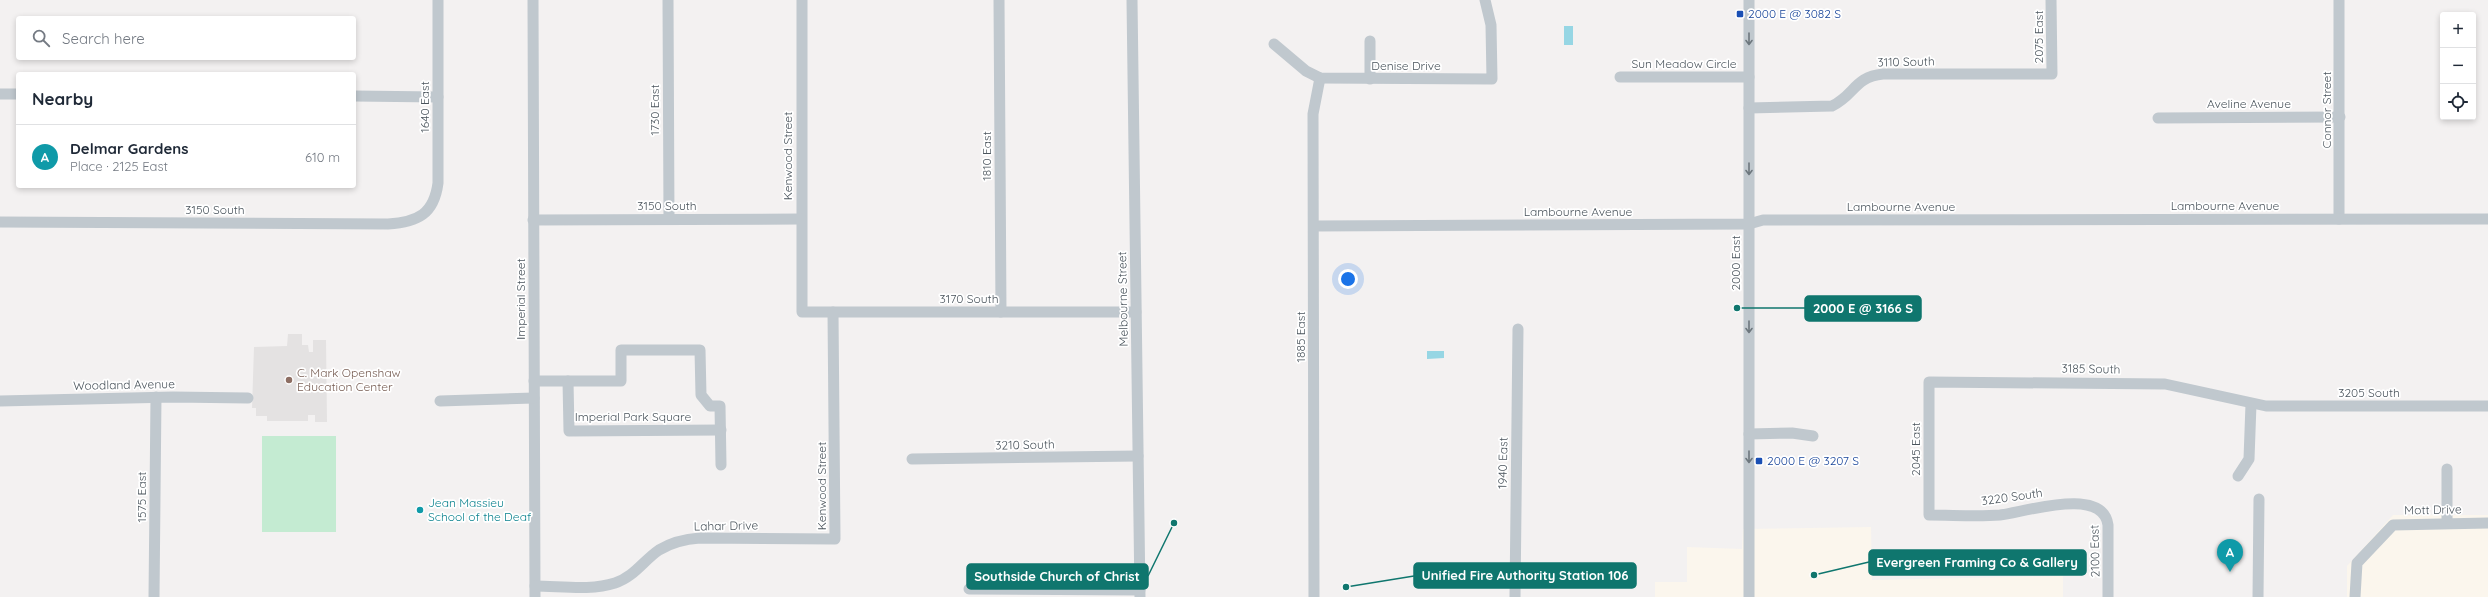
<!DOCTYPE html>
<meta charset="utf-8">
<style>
:root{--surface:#fff;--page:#f6f6f7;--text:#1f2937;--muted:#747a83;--line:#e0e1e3;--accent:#0f766e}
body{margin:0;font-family:Quicksand,sans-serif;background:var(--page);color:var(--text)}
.controls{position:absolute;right:12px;top:12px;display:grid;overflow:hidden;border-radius:4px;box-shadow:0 2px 6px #0003}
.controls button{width:36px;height:36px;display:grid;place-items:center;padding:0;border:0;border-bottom:1px solid var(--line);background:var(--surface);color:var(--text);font:20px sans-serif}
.you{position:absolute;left:1348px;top:279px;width:14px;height:14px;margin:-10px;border:3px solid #fff;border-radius:50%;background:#1a73e8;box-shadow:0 0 0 6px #1a73e833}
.badge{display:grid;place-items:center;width:26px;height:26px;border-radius:50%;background:var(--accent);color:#fff;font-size:13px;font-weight:700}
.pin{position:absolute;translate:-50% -33px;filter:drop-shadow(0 1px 2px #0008)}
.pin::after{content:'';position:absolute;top:21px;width:14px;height:12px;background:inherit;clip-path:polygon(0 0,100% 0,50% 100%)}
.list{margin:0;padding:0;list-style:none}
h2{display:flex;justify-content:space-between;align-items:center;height:52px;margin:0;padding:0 16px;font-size:17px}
h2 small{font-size:13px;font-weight:400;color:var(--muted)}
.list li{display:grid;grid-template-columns:26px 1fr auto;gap:12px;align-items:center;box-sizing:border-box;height:64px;padding:0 16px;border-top:1px solid var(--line)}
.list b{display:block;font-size:15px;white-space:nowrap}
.list p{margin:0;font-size:13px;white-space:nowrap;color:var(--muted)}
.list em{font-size:13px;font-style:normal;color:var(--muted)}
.icon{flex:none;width:22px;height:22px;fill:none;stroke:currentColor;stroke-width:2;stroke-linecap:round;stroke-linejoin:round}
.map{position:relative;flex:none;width:2488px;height:597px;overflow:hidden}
.search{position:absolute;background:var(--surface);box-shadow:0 2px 6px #0003;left:16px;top:16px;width:340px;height:44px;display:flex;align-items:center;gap:10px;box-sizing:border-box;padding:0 14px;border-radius:4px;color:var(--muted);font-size:15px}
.panel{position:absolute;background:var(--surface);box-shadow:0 2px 6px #0003;left:16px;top:72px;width:340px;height:116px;border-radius:4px}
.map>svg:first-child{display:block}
.commercial{fill:#fbf6ed}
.education{fill:#e4e2e2}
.green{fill:#c4ebd2}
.water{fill:#96d6e4}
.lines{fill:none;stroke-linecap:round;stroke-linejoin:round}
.minor{stroke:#c0c8ce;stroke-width:11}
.oneway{stroke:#6d777e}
.transit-dot{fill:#1a4fb4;stroke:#fff;stroke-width:1.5}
.education-dot{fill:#8d6e63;stroke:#fff;stroke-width:1.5}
.culture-dot{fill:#0f9aa8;stroke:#fff;stroke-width:1.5}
.labels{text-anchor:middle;stroke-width:3.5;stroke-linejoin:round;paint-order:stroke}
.transit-label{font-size:12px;fill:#164399;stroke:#fff;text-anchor:start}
.street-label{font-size:12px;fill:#4a545c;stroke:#fff}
.education-label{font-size:12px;fill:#785e54;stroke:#fff;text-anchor:start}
.culture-label{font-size:12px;fill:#0d838f;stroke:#fff;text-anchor:start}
.leader{fill:none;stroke:#0f766e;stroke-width:1.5}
.callout-dot{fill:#0f766e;stroke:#fff;stroke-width:1.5}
.callout{fill:#0f766e;stroke:#0f766e;stroke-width:1.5}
.callout-label{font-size:13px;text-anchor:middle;font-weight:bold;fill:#fff}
</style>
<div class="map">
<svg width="2488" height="597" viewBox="0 0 2488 597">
<rect width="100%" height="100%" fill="#f3f1f1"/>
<!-- commercial -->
<g class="commercial">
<path d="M2393,515H2488V597H2347V566Z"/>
<path d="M1871,527L1872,580L2063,576V597H1655V582H1687V547L1742,549L1743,529Z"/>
</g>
<!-- education -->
<path class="education" d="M288,334H302V345H308L309,352H313V340H326L327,422H315V415H308V421H267V416H256V408H252L254,347L287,346Z"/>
<!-- green -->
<rect class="green" x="262" y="436" width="74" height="96"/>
<!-- water -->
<g class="water">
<rect x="1564" y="26" width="9" height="19"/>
<path d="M1427,351H1444V358L1427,359Z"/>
</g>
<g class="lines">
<!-- minor -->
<g class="minor">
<path d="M533,0L535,597"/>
<path d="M668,0L669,219"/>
<path d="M802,0V312H1136"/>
<path d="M999,0L1001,312"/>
<path d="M1132,0L1140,597"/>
<path d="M1749,0V597"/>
<path d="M2339,0V219"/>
<path d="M1370,41V79"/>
<path d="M1274,44L1306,71L1320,78L1492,79L1491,25L1485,0"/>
<path d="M1620,77H1749"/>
<path d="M0,94H18"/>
<path d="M354,96L438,97"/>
<path d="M1749,108L1832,106C1855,95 1854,77 1883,74H2052L2051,0"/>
<path d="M2158,118L2340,117"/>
<path d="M533,220L801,219"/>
<path d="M0,222L388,224C418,222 434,214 438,183V0"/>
<path d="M1314,226L1749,224L1763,220L2488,219"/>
<path d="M534,381H621V350H700L701,395L710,406H720L721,465"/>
<path d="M568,381L569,431L721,430"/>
<path d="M0,401L173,397L248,398"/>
<path d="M440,401L534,398"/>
<path d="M1749,434L1792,433L1813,436"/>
<path d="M912,459L1138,456"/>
<path d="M2447,469V523"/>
<path d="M2238,476L2249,459L2251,404"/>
<path d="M535,586C560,586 591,591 615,583C634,577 644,560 659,550C672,542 686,539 700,538L835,539L833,312"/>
<path d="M969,589L1140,590"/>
<path d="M154,597L156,397"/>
<path d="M1314,597L1313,114L1320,78"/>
<path d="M1515,597L1518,329"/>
<path d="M2108,597V525C2103,486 2025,512 2000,515C1977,517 1953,515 1929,515V382L2165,384L2266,406H2488"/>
<path d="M2258,597L2259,499"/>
<path d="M2355,597L2357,563L2393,525L2488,523"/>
</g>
</g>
<!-- one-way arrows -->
<defs><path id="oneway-shaft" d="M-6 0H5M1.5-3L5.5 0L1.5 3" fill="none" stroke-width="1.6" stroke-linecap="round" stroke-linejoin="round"/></defs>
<g class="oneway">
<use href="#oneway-shaft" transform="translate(1749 39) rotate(90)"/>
<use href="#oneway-shaft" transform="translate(1749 169) rotate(90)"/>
<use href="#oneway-shaft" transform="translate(1749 327) rotate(90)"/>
<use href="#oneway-shaft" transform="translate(1749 457) rotate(90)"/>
</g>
<!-- markers -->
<g class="transit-dot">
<rect x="1736" y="10" width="8" height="8" rx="2"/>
<rect x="1755" y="457" width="8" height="8" rx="2"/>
</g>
<circle class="education-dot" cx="289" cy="380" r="4"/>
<circle class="culture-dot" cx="420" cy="510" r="4"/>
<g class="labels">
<!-- transit labels -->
<g class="transit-label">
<text x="1748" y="18">2000 E @ 3082 S</text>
<text x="1767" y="465">2000 E @ 3207 S</text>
</g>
<!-- street labels -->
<g class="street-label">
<text transform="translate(2039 37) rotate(-90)" y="4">2075 East</text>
<text transform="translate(1906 62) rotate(-1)" y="4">3110 South</text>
<text x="1684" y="68">Sun Meadow Circle</text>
<text x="1406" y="70">Denise Drive</text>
<text x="2249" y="108">Aveline Avenue</text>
<text transform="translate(425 107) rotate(-90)" y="4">1640 East</text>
<text transform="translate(655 110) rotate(-90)" y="4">1730 East</text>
<text transform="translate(2327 110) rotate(-90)" y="4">Connor Street</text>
<text transform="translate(788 156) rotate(-90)" y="4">Kenwood Street</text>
<text transform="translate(987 156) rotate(-90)" y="4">1810 East</text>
<text x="667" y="210">3150 South</text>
<text x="2225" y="210">Lambourne Avenue</text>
<text x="1901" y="211">Lambourne Avenue</text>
<text x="215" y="214">3150 South</text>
<text x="1578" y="216">Lambourne Avenue</text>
<text transform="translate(1736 263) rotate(-90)" y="4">2000 East</text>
<text transform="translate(521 299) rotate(-90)" y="4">Imperial Street</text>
<text x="969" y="303">3170 South</text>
<text transform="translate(1123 299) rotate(-91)" y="4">Melbourne Street</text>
<text transform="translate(1301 337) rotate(-90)" y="4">1885 East</text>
<text transform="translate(2091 369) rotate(1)" y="4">3185 South</text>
<text transform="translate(124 385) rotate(-1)" y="4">Woodland Avenue</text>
<text x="2369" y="397">3205 South</text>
<text x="633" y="421">Imperial Park Square</text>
<text transform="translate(1025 445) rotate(-1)" y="4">3210 South</text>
<text transform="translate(1916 449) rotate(-90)" y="4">2045 East</text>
<text transform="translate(1503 463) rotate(-89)" y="4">1940 East</text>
<text transform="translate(822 486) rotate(-90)" y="4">Kenwood Street</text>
<text transform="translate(142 497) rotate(-90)" y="4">1575 East</text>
<text transform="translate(2012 497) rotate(-8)" y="4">3220 South</text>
<text transform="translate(2433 510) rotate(-1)" y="4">Mott Drive</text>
<text transform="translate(726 526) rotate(-1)" y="4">Lahar Drive</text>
<text transform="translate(2095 551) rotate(-91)" y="4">2100 East</text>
</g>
<!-- education labels -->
<g class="education-label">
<text x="297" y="377">C. Mark Openshaw<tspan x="297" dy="14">Education Center</tspan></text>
</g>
<!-- culture labels -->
<g class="culture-label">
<text x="428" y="507">Jean Massieu<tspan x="428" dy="14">School of the Deaf</tspan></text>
</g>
</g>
<!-- callouts -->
<path class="leader" d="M1737 308L1805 308M1814 575L1869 562M1346 587L1414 576M1174 523L1148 576"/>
<g class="callout-dot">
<circle cx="1737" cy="308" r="4"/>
<circle cx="1814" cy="575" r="4"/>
<circle cx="1346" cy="587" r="4"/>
<circle cx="1174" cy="523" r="4"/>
</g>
<g class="callout">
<rect x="1805" y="296" width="116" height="25" rx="4"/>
<rect x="1869" y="550" width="217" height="25" rx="4"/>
<rect x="1414" y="563" width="222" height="25" rx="4"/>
<rect x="967" y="564" width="181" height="25" rx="4"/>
</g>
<g class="callout-label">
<text x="1863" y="313">2000 E @ 3166 S</text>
<text x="1977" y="567">Evergreen Framing Co &amp; Gallery</text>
<text x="1525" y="580">Unified Fire Authority Station 106</text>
<text x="1057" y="581">Southside Church of Christ</text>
</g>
</svg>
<div class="controls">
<button>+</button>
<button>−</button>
<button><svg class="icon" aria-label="locate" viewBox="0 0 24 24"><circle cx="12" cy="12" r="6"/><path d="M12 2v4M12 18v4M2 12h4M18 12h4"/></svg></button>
</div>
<div class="you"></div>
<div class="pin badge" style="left:2230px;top:572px;background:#0f9aa8">A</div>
<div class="search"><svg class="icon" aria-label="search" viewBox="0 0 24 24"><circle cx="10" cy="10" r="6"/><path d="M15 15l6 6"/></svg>Search here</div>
<section class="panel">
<h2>Nearby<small></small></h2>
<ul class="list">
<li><span class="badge" style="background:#0f9aa8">A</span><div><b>Delmar Gardens</b><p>Place · 2125 East</p></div><em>610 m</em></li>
</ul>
</section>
</div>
